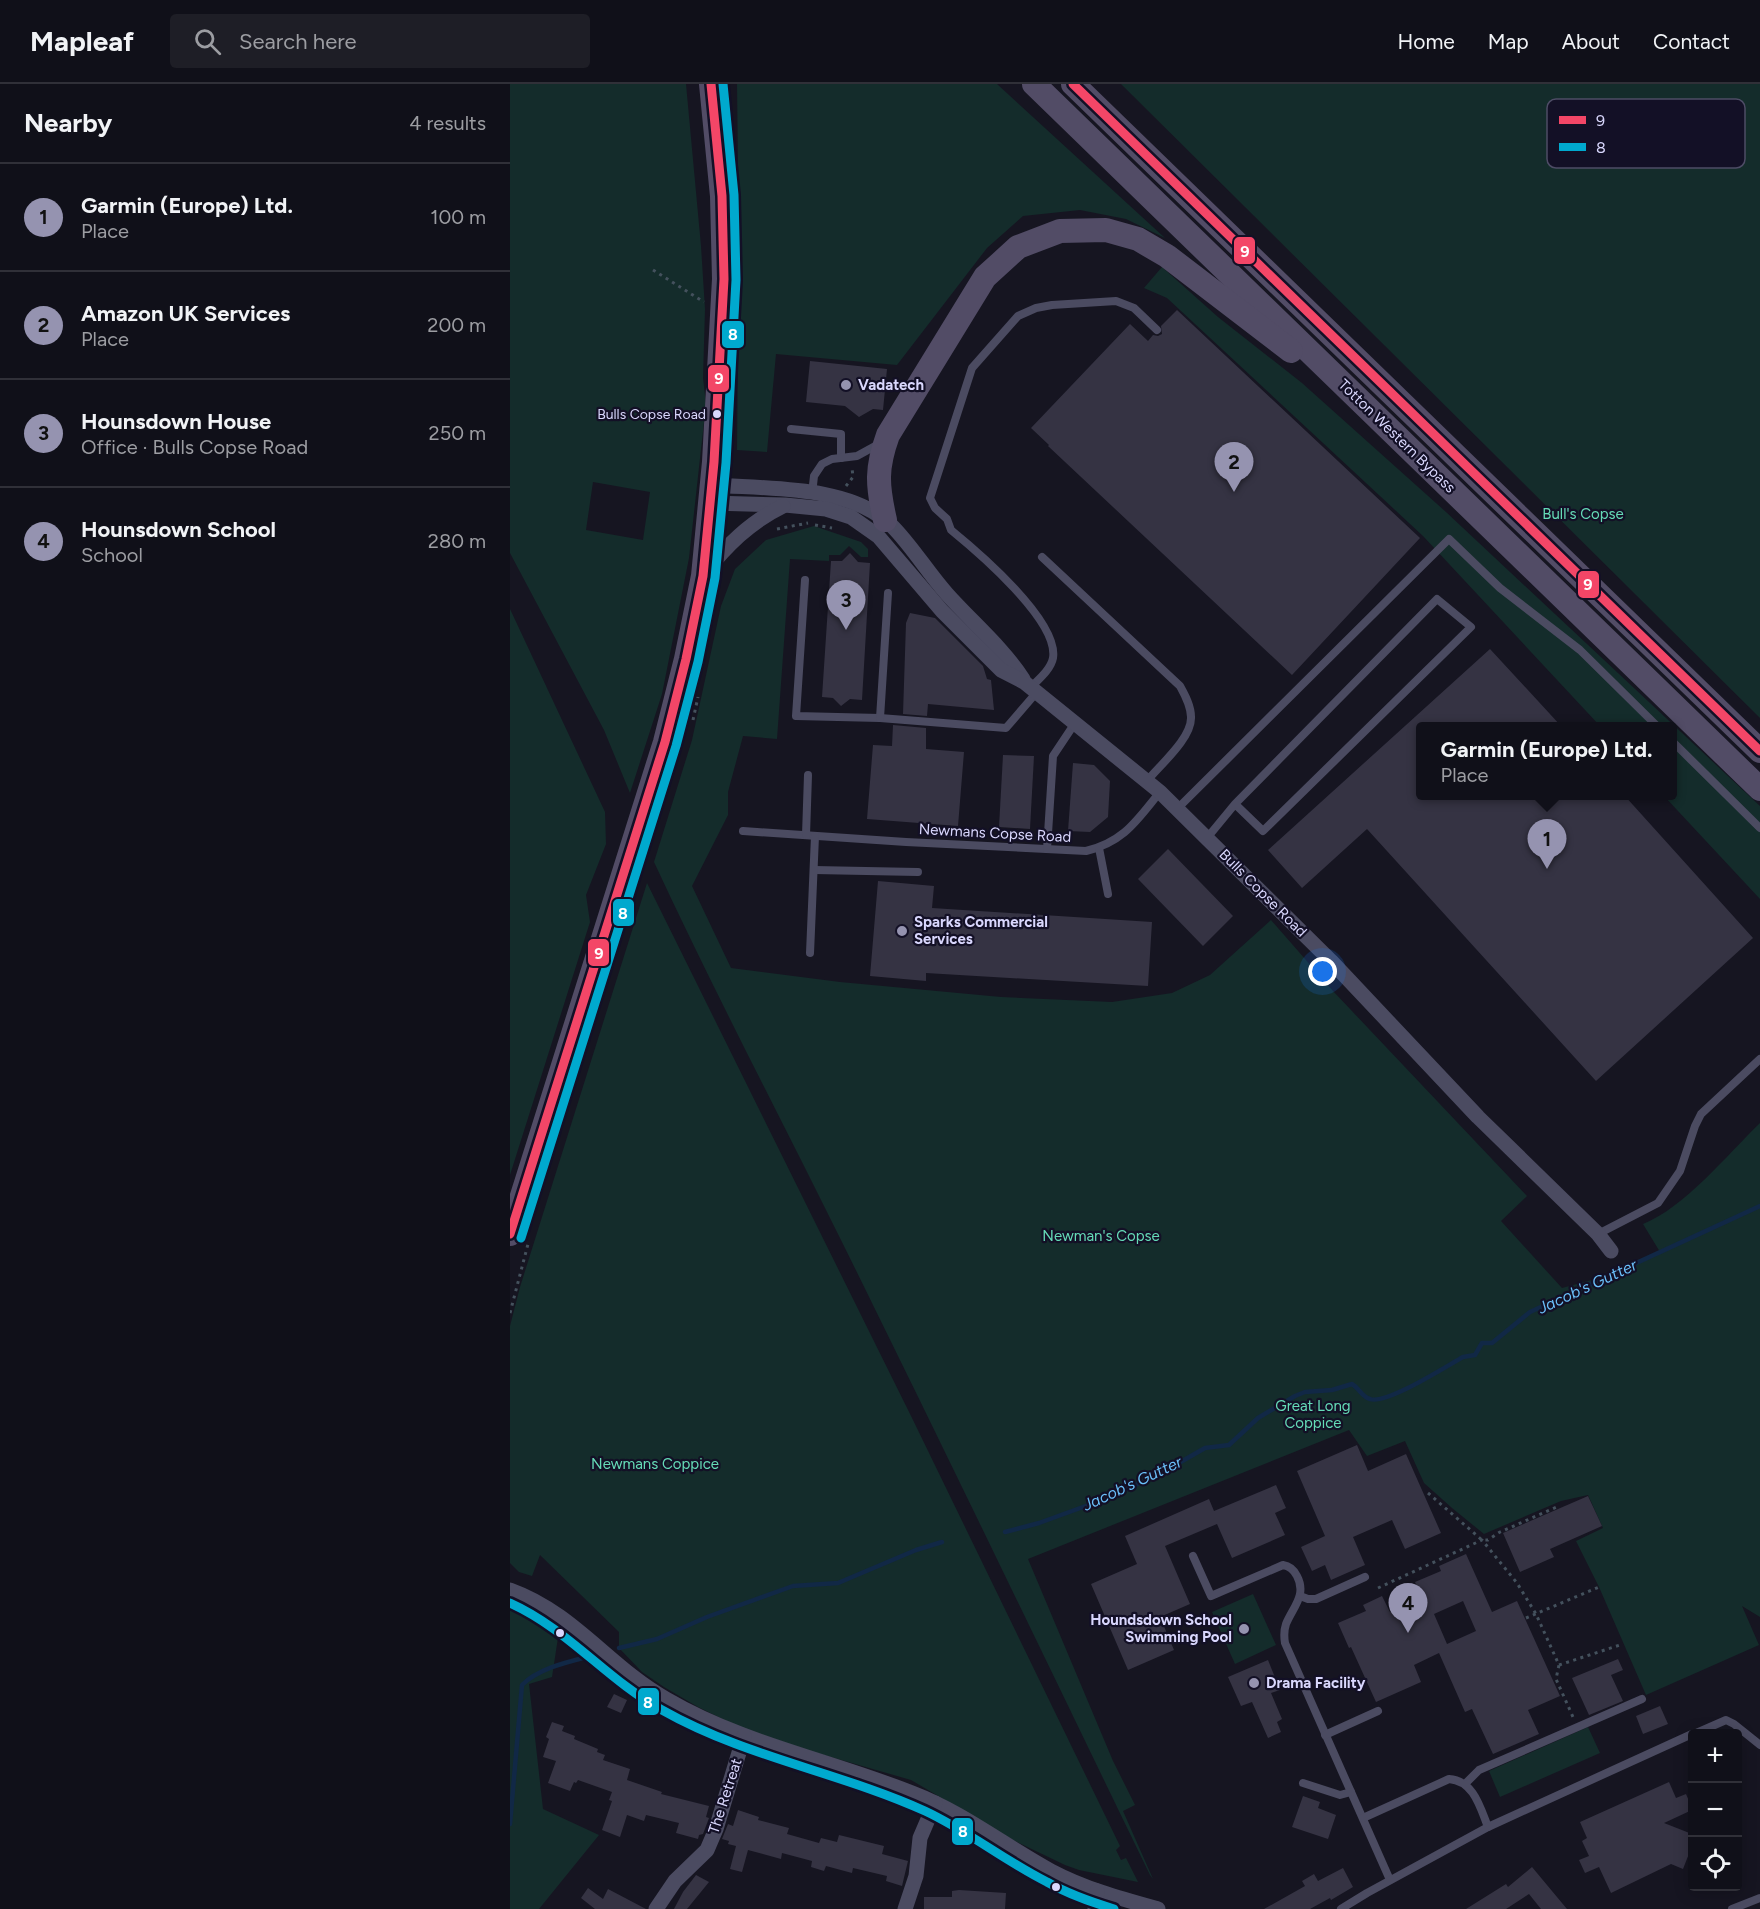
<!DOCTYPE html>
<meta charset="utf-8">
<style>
:root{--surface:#101019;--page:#1e1e26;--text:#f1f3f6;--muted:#9c9da2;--line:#303038;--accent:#9593b0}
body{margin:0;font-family:Figtree,sans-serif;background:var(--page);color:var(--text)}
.controls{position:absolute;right:18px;bottom:18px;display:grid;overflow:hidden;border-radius:6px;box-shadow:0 3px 15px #0003}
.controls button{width:54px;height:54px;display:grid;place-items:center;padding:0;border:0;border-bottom:2px solid var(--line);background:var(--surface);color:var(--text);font:30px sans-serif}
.you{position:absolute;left:813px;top:888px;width:21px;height:21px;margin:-15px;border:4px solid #fff;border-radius:50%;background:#1a73e8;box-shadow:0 0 0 9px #1a73e833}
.badge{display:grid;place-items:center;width:39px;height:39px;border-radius:50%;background:var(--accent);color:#111;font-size:20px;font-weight:700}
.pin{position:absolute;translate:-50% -50px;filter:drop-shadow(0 2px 3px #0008)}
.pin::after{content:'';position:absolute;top:32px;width:21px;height:18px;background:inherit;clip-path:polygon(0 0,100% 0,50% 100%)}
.popup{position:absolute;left:906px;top:638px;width:261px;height:78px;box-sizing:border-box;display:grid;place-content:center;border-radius:6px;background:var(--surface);filter:drop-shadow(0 2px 4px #0005);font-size:20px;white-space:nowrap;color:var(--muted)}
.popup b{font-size:22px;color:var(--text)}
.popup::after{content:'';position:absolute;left:50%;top:100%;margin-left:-12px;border:12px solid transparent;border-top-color:var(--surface)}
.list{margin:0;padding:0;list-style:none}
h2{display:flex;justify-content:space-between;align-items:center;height:78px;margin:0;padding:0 24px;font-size:26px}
h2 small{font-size:20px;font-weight:400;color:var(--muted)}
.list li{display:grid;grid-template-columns:39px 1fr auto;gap:18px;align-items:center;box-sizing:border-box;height:108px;padding:0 24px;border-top:2px solid var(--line)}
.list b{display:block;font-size:22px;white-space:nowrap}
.list p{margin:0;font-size:20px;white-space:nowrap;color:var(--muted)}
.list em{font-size:20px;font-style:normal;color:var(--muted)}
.icon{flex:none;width:33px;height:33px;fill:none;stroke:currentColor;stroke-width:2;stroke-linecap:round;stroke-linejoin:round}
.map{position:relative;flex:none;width:1250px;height:1825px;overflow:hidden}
header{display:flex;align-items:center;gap:36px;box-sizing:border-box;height:84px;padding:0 30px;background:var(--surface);border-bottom:2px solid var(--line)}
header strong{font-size:28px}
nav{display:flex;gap:33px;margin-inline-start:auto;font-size:21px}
.search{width:420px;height:54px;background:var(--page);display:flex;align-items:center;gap:15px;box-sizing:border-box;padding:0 21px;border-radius:6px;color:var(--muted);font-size:22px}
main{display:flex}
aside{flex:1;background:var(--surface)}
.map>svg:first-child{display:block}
.green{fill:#142c2b;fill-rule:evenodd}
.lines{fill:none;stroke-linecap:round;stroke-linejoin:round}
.stream{stroke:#112846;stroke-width:4.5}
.building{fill:#353343;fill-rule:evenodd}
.path{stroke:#44515d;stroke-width:3;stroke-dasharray:3 4.5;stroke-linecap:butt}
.lane{stroke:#4b4b61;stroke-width:8}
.street{stroke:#4b4b61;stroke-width:15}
.primary{stroke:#524c66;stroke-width:24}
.bus-1-casing{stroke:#131026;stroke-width:14}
.bus-2-casing{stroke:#131026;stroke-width:14}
.bus-1{stroke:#f34667;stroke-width:9}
.bus-2{stroke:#00a9ce;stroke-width:9}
.poi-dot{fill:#9593b0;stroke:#131026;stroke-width:2}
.bus-dot{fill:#d9d7fd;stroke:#131026;stroke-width:2}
.labels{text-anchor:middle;stroke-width:4.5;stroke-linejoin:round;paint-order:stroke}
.bus-label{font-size:14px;fill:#d9d7fd;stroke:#131026;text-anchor:end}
.poi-label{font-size:15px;font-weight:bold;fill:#d9d7fd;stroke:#131026;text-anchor:start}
.street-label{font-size:15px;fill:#d9d7fd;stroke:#131026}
.park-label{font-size:15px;fill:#65dbb7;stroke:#131026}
.water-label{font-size:16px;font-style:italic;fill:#6abff9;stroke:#131026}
.key{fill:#131026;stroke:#4e4c66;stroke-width:1.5}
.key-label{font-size:16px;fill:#d9d7fd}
.line-badge{stroke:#131026;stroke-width:2}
.badge-label{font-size:16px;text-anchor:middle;font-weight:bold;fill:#fff}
</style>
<header>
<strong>Mapleaf</strong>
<div class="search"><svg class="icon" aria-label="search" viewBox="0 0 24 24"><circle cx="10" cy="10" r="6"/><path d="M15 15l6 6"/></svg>Search here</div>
<nav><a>Home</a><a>Map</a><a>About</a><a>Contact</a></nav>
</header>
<main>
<aside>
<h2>Nearby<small>4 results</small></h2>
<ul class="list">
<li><span class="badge">1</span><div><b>Garmin (Europe) Ltd.</b><p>Place</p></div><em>100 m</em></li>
<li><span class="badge">2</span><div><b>Amazon UK Services</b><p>Place</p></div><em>200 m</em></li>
<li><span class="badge">3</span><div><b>Hounsdown House</b><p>Office · Bulls Copse Road</p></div><em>250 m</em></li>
<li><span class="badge">4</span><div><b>Hounsdown School</b><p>School</p></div><em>280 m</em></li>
</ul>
</aside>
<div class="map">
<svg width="1250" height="1825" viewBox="0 0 1250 1825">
<rect width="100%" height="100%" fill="#161521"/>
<!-- green -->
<g class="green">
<path d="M0,0H176L191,162L195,225L193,294L196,320L179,474L152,610L120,709L94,646L0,469ZM83,398L140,408L133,456L76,446Z"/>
<path d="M227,0H487L655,154L616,135L570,126L513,132L477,164L387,281L266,270L257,368L227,366L229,162Z"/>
<path d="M611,0H1250V634Z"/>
<path d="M652,183L708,233L792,299L936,428L1250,722V815L1154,712H1163V642H1090L913,452L657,214L634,204Z"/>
<path d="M304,442L351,458L358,465V473H351L339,462L330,471H319V477L280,475L267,655L233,652L218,708V731L182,802L221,884L330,898L491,913L602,918L662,909L700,891L761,836L823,907L1017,1112L991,1137L1052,1204L1100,1191L1150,1168L1133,1140C1174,1124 1218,1070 1250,1039V1533L1232,1522L1249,1561L1136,1611L1089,1503L1066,1457L1093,1444L1078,1411L1051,1417L974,1450L942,1424L914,1399L895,1357L857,1372L839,1346L518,1475L603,1677L625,1721L613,1727L643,1795L640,1791C537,1579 435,1366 330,1154C268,1029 203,905 144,778L182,656L211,522L225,485L256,456Z"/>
<path d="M0,525L95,728L96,760L76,811L80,838L0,1091Z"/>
<path d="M137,799L403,1336L610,1762L606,1766L611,1776L616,1774L628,1798L569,1786L555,1781L503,1756L401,1696L300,1667L229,1643L188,1623L154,1603L132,1588L109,1564V1548L30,1471L22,1492L9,1488L0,1479V1242L10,1203Z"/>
<path d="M743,1510L766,1561L725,1580L702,1528Z"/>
<path d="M0,1525L49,1547L42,1593L19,1600L33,1725L89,1751L29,1825H0Z"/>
<path d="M1078,1643L1090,1669L990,1713L979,1687Z"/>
</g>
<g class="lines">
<!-- stream -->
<g class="stream">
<path d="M495,1448L529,1439L584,1419L648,1391L695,1364L719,1361L748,1334L785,1312L795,1308L822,1306L842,1300C849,1304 852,1313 860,1315C876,1321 935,1283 953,1273L965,1271L972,1259H982L1020,1228L1250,1122"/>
<path d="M109,1564L147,1555L197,1533L283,1502L328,1499L406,1466L432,1458"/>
<path d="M0,1740L12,1601C29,1584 58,1578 81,1572"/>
</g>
</g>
<!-- building -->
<g class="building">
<path d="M667,226L910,454L782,591L538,362L539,361L521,344L620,240L638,257L643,251L648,252L652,250L651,242Z"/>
<path d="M300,277L377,285L373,326L363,325L349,333L335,322L296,318Z"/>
<path d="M340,469L348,478L360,479L352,616L340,615L331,622L323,614L312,613L321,477H332Z"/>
<path d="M400,529L425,534L473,582L477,595L481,596L484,626L418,620L417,632L393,630L396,539Z"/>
<path d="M980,565L1051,642H911V711H1114L1243,854L1086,997L857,745L792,804L758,766Z"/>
<path d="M383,641L416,644V665L454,668L448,742L357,735L363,661L382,662Z"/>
<path d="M493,671L524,672L520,745L489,743Z"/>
<path d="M563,679L584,681L600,697L598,733L580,748L558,747Z"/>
<path d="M658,765L723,832L693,862L628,795Z"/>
<path d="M368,797L424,802L422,824L642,838L638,902L416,889V897L360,892Z"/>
<path d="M847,1361L858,1387L896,1370L931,1449L895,1465L882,1436L843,1453L855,1481L821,1496L815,1481L802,1487L791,1463L815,1452L787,1387Z"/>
<path d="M766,1401L776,1424L765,1429L775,1451L722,1474L707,1440L655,1462L680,1520L650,1533L664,1566L618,1586L581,1500L627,1480L615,1452L699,1415L704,1427Z"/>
<path d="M1078,1412L1092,1442L1040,1465L1044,1473L1010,1488L993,1449Z"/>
<path d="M956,1470L982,1528L1007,1517L1050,1612L1018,1626L1029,1650L983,1670L962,1625L955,1628L929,1569L904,1581L911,1598L866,1618L841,1563L839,1564L828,1539L856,1527L853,1521L872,1512L880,1528L912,1514L905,1498L931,1487L929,1482ZM953,1517L966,1547L937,1560L924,1530Z"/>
<path d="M1108,1575L1113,1586L1101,1591L1113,1617L1079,1631L1062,1594Z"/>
<path d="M758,1576L770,1606L761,1609L772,1635L767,1638L771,1648L758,1654L742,1618L731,1622L718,1593Z"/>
<path d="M104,1610L117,1616L111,1629L97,1623Z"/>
<path d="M1150,1622L1158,1640L1133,1650L1126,1632Z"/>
<path d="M42,1638L54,1642L52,1647L65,1652L64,1655L88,1665L87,1668L95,1671L93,1676L120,1685L117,1696L152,1708L151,1710L199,1722L196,1733L199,1734L193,1750L189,1751L188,1755L166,1749L169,1739L136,1731L134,1737L117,1731L110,1753L92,1746L102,1717L99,1716L102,1708L68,1696L66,1699L64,1698L60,1707L38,1699L46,1677L33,1673L39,1655L36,1653Z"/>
<path d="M1159,1698L1166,1714L1176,1710L1182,1724V1726L1154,1739L1182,1750V1762L1173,1785L1161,1780L1101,1809L1089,1783L1075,1789L1069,1776L1079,1772L1072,1757L1077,1754L1070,1738Z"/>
<path d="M793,1712L810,1718L808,1724L826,1731L818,1755L782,1743Z"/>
<path d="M228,1726L249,1733L248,1736L279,1744L277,1750L309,1759L311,1754L327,1758L329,1751L374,1762L372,1770L398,1777L392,1802L376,1797L377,1792L343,1784L342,1789L316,1782L314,1787L301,1783L302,1777L272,1769L271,1775L238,1766L232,1788L220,1785L226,1762L218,1760L219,1757L212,1755L218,1740L223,1742Z"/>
<path d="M1022,1783L1057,1825H1031L1019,1810L996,1825H956L996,1800L998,1803Z"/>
<path d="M833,1784L843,1803L821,1816L820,1814L800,1825H754L795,1802L792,1797L804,1790L808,1797Z"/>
<path d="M186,1791L199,1798L177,1825H164L173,1808Z"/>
<path d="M78,1804L93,1815L98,1805L136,1825H85L71,1814Z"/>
<path d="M449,1806L496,1809L495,1825H414V1813H442V1807Z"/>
</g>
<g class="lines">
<!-- path -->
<g class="path">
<path d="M143,186L194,218"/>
<path d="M336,402L343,393L342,384"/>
<path d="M305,441L322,444"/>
<path d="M267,445L298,439"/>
<path d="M183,636L188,613"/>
<path d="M0,1229L18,1160"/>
<path d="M918,1409L972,1456H978L990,1448L1049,1422"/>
<path d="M868,1504L972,1456L1007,1499L1026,1530L1049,1581L1046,1595L1063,1633"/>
<path d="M1016,1534L1089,1503"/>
<path d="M1049,1581L1113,1560"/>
</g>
<!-- lane -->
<g class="lane">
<path d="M281,345L331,350V374"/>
<path d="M302,410L304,392L312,380L322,375L347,372L367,361"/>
<path d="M532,473L670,602C675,611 681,622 681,633C682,654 650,681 637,697"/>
<path d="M295,496L286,632L370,634L496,644L527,608"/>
<path d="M521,603C529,595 541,585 543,574C549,537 468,468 441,446L437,435L425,424L420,414L462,284L508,232L526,224L542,221L606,217L624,224L647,246"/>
<path d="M370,634L378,509"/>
<path d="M1163,658L1250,744"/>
<path d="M667,725L939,455L990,504L1070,566L1147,642"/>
<path d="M233,747L396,758L576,767C614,758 627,736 650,708"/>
<path d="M296,751L298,691"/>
<path d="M697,754L725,720L753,747L961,543L927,515L725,720"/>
<path d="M589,764L598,810"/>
<path d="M537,765L543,672L565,639"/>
<path d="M304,786L408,788"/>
<path d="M300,869L305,752"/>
<path d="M1088,1150L1148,1119L1170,1087L1185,1042L1191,1030L1250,975"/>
<path d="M683,1472L701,1512L773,1481C780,1482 784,1486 787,1492C797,1511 783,1523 776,1540C774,1546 774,1553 775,1559L880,1796"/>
<path d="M790,1512L798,1515H806L855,1493"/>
<path d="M1184,1650L1216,1636L1224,1640L1250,1661"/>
<path d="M815,1651L868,1627"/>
<path d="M793,1699L830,1711L841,1708"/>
<path d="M955,1700L969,1686L1132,1615"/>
<path d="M853,1734L939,1695C964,1697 970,1723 978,1743"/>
<path d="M831,1825L857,1809L978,1743L1182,1650"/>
<path d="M1222,1825L1250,1814"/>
</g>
<!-- street -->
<g class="street">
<path d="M203,401C258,405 341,401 382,442C402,462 418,489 437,510C462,538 492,563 513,595"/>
<path d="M201,419L275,421L316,425L341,433L368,452L432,527L491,586L514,598L650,708L821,877L968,1033L1088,1150L1101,1167"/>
<path d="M194,490C216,462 240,438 273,422"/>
<path d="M0,1506C64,1529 99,1583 156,1615C233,1660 320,1676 402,1709C452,1728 495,1762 541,1787C575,1805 612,1815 648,1825"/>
<path d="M146,1825L165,1797L197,1766L206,1745L234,1652"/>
<path d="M395,1825L406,1792L410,1754L425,1719"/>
<path d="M585,1825L587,1807"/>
</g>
<!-- primary -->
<g class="primary">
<path d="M524,0L1250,705"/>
<path d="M563,0L1250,667"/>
<path d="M375,436C367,401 366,384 378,351L475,193L508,163L550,147L596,146L628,155L657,172L781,267"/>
<path d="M0,1150L155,658L176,575L193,492L204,378L214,195L212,112L201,0"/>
</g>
<defs>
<g id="bus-1">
<path d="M563,0L1250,667"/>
<path d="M0,1150L155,658L176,575L193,492L204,378L214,195L212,112L201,0"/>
</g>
<g id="bus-2">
<path d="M11,1154L166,662L188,578L205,494L216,379L226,196L224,111L213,0"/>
<path d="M0,1519C58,1545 97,1596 152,1626C235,1673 329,1688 415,1727C458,1747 495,1777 537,1798C558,1810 581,1818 604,1825"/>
</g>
</defs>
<!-- bus-1 casing -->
<use href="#bus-1" class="bus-1-casing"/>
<!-- bus-2 casing -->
<use href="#bus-2" class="bus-2-casing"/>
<!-- bus-1 -->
<use href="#bus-1" class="bus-1"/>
<!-- bus-2 -->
<use href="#bus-2" class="bus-2"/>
</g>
<!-- markers -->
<g class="poi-dot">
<circle cx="336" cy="301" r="6"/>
<circle cx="392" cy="847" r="6"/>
<circle cx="734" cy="1545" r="6"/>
<circle cx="744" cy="1599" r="6"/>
</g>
<g class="bus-dot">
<circle cx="207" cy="330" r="5"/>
<circle cx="50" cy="1549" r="5"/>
<circle cx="546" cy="1803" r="5"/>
</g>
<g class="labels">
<!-- bus labels -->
<g class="bus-label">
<text x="196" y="335">Bulls Copse Road</text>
</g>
<!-- poi labels -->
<g class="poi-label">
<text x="348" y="306">Vadatech</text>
<text x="404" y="843">Sparks Commercial<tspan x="404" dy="17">Services</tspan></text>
<text x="722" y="1541" text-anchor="end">Houndsdown School<tspan x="722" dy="17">Swimming Pool</tspan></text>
<text x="756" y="1604">Drama Facility</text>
</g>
<!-- street labels -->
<g class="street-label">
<text transform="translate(887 352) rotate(44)" y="5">Totton Western Bypass</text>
<text transform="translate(485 749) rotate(3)" y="5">Newmans Copse Road</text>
<text transform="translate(753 809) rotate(45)" y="5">Bulls Copse Road</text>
<text transform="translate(215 1712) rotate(-72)" y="5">The Retreat</text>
</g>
<!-- park labels -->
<g class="park-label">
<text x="1073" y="435">Bull's Copse</text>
<text x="591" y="1157">Newman's Copse</text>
<text x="803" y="1327">Great Long<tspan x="803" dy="17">Coppice</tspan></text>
<text x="145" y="1385">Newmans Coppice</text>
</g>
<!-- water labels -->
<g class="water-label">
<text transform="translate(1077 1202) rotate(-25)" y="6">Jacob's Gutter</text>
<text transform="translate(622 1399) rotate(-25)" y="6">Jacob's Gutter</text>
</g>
</g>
<!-- legend -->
<rect x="1037" y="15" width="198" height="69" rx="9" class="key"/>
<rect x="1049" y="32" width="27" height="8" fill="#f34667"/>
<rect x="1049" y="59" width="27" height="8" fill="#00a9ce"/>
<g class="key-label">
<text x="1086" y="42">9</text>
<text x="1086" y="69">8</text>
</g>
<g class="line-badge">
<rect x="723" y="152" width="23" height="29" rx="6" fill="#f34667"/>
<rect x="211" y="236" width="24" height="29" rx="6" fill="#00a9ce"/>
<rect x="197" y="280" width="23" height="29" rx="6" fill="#f34667"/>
<rect x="1067" y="486" width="23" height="29" rx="6" fill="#f34667"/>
<rect x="102" y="814" width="23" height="29" rx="6" fill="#00a9ce"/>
<rect x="77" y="854" width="23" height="29" rx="6" fill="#f34667"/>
<rect x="127" y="1603" width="23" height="29" rx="6" fill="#00a9ce"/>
<rect x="441" y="1733" width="23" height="29" rx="6" fill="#00a9ce"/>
</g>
<g class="badge-label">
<text x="735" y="173">9</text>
<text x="223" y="256">8</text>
<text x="209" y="300">9</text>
<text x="1078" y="506">9</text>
<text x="113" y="835">8</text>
<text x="89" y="875">9</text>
<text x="138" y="1624">8</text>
<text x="453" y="1753">8</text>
</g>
</svg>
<div class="controls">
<button>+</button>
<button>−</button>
<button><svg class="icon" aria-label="locate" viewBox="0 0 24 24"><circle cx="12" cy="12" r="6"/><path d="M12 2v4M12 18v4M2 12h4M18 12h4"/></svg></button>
</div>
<div class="you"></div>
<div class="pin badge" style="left:1037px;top:785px">1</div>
<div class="popup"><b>Garmin (Europe) Ltd.</b>Place</div>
<div class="pin badge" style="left:724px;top:408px">2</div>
<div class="pin badge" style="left:336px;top:546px">3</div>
<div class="pin badge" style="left:898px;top:1549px">4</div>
</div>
</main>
